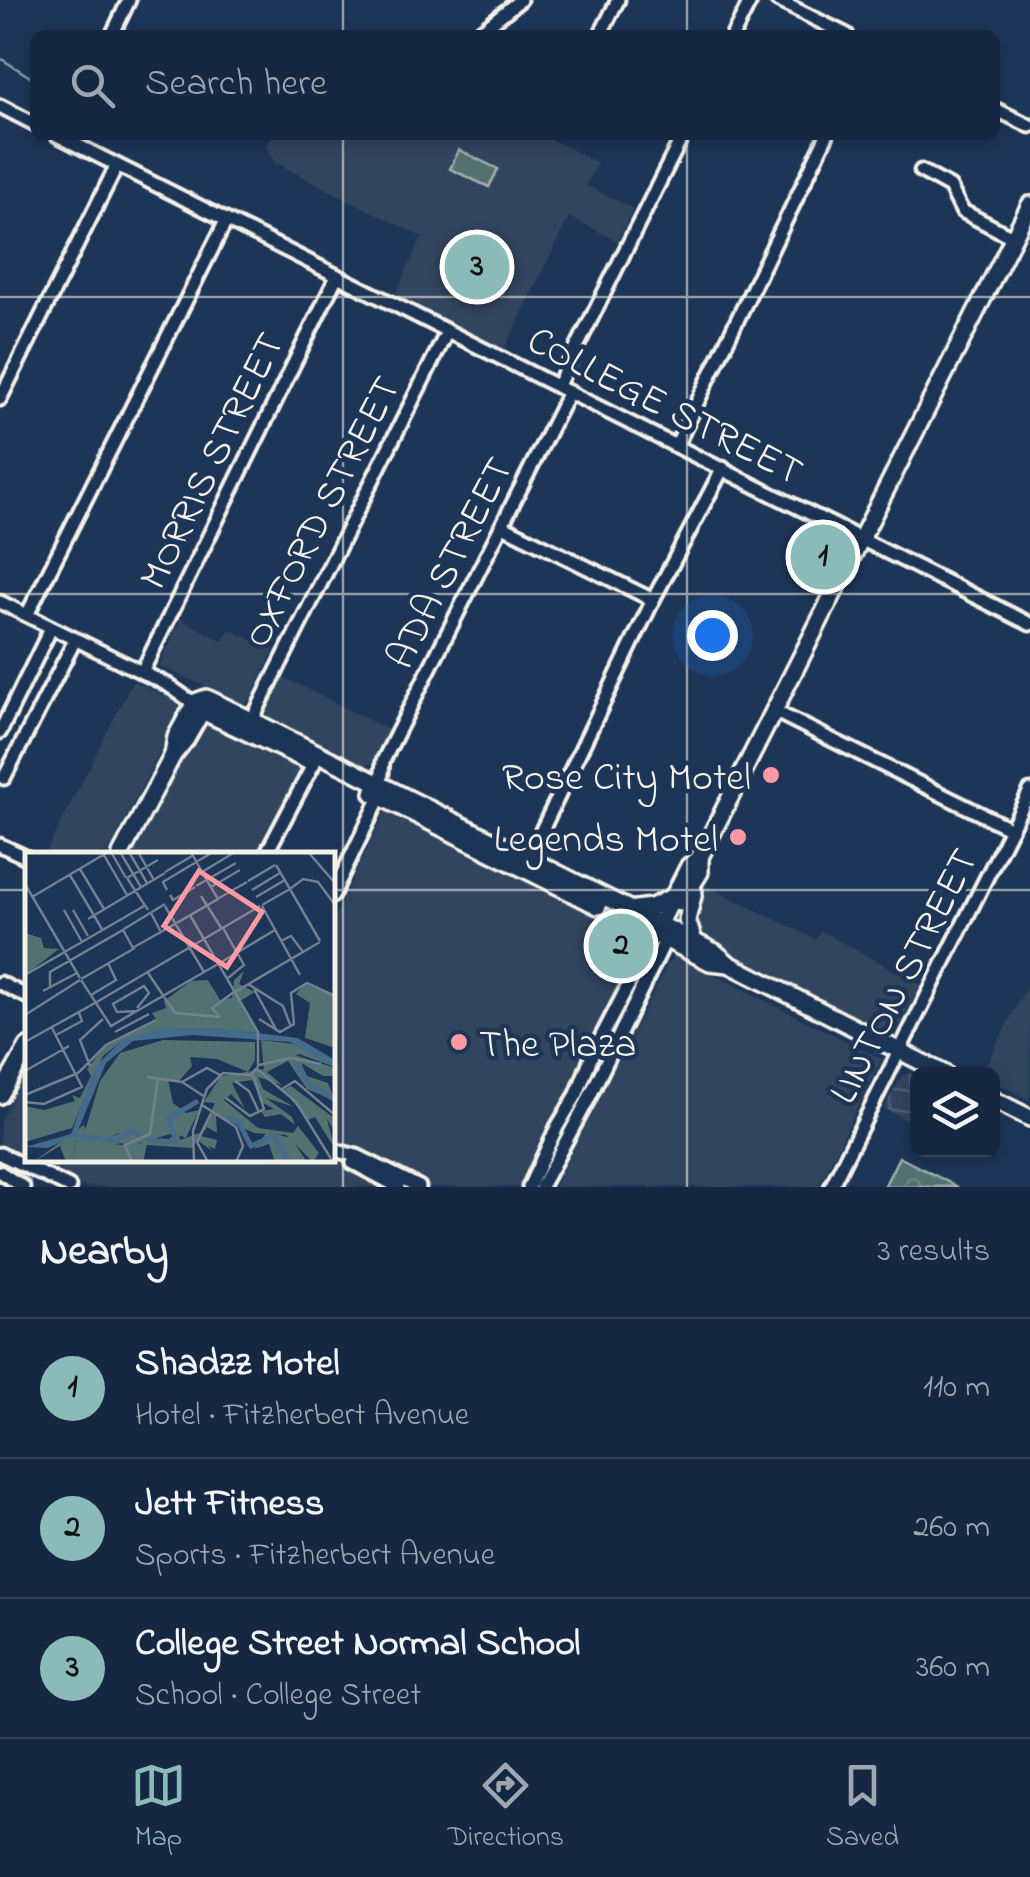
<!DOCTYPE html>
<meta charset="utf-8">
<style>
:root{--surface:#162841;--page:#1f3048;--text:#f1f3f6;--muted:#9ea6b1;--line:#35445a;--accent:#8bbbb9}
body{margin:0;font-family:"Indie Flower",sans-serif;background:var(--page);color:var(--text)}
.controls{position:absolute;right:30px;bottom:30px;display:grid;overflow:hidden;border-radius:15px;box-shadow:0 5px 15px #0003}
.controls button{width:90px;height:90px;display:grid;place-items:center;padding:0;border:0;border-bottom:2px solid var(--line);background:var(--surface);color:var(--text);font:50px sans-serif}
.you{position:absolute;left:712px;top:635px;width:35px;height:35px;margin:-25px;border:8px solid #fff;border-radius:50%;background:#1a73e8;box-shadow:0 0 0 15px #1a73e833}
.badge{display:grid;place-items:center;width:65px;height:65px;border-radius:50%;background:var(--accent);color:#111;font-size:32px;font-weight:700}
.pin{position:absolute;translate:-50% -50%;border:5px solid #fff;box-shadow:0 2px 10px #0006}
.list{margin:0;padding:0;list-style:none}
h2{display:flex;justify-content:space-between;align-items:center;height:130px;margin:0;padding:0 40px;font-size:42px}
h2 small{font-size:32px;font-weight:400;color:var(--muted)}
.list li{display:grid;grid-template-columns:65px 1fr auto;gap:30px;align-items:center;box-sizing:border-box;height:140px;padding:0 40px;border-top:2px solid var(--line)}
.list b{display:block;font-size:38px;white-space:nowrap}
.list p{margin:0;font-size:32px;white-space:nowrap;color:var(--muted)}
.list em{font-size:32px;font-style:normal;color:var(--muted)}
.icon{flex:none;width:55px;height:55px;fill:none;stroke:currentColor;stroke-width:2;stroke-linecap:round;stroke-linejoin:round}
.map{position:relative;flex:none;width:1030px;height:1187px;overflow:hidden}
.search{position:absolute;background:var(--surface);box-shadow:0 5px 15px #0003;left:30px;right:30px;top:30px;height:110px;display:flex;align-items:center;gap:25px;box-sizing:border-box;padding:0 35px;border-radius:15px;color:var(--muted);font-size:38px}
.sheet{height:550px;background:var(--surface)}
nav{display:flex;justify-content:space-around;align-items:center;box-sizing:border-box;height:140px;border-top:2px solid var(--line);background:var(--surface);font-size:28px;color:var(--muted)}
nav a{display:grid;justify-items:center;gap:5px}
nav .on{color:var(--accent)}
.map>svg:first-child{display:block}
.built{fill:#32445e}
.industrial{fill:url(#industrial-grid)}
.forest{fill:url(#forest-crowns);stroke:#a4b1ac;stroke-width:2.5}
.garden{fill:#537170;stroke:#a4b1ac;stroke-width:2.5}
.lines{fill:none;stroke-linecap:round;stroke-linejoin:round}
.stream{stroke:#8aa0b1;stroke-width:2.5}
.minor-casing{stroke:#f4f1e8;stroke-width:19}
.major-casing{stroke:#f4f1e8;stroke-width:22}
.minor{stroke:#1d3557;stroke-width:11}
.major{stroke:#1d3557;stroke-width:15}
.grid{fill:none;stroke:#f4f1e8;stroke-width:2.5;stroke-opacity:0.55}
.poi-dot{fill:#ff9aa2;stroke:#1d3557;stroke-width:4}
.labels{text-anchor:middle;stroke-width:9;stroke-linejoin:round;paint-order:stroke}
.street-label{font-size:40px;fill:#f4f1e8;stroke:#1d3557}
.poi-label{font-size:40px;fill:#f4f1e8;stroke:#1d3557;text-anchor:end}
.inset-river{fill:none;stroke:#446a8c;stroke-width:5}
.inset-road{fill:none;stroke:#738091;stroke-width:2.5}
.view{fill:#ff9aa2;fill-opacity:0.15;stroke:#ff9aa2;stroke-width:5}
.inset-edge{fill:none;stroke:#f4f1e8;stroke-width:5}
</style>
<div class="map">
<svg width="1030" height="1187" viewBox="0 0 1030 1187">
<defs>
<pattern id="industrial-grid" width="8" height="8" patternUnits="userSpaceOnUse" patternTransform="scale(2.5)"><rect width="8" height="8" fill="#32445e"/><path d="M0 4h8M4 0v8" fill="none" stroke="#505f75"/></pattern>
<pattern id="forest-crowns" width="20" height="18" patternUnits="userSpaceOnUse" patternTransform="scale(2.5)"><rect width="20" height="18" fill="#537170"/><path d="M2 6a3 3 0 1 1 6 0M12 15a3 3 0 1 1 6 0" fill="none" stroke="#6c8684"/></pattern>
</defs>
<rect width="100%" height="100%" fill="#1d3557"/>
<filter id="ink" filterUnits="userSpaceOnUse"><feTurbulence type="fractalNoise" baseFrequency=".01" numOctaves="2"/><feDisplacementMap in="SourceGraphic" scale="20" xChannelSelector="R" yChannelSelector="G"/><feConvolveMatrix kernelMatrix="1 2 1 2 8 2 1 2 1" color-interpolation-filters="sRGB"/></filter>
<g filter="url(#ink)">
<!-- built -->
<g class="built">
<path d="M275,135H543L597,163L586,185L633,209L618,241L569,217L504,350L394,297L422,237L274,162L265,145Z"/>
<path d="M181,619L223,641L229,629L274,650L251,698L245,704L159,666Z"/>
<path d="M281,676L389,730L375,761L361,768L261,715Z"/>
<path d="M133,681L178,702L179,713L108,854H45Z"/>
<path d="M210,719L307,766L262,854H134L198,729Z"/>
<path d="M388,806L644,936L524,1187H429L333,1139L332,922Z"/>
<path d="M705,885L816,939L821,931L921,985L898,1029L888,1033L703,938L696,928L692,910Z"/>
<path d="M673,954L882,1059L818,1187H554Z"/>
<path d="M1030,980V1100L993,1081L992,1074H981Z"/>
<path d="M27,1068L28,1158H27L0,1144V1122Z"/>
<path d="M333,1159L383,1184L381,1187H84L31,1160Z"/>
</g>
<!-- industrial -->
<path class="industrial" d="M910,1073L917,1077V1126L884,1108L902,1075Z"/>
<!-- forest -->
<path class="forest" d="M899,1157L958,1187H884Z"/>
<!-- garden -->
<path class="garden" d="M459,150L498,169L489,187L450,169Z"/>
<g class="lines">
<!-- stream -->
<g class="stream">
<path d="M407,35L427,33"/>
<path d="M0,58L35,80"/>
</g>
<defs>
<g id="minor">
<path d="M777,0L847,35"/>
<path d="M112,35L129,0"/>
<path d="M476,35L520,0"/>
<path d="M600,35L618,0"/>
<path d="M733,35L751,0"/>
<path d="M0,106L35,124"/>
<path d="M995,109L1030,126"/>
<path d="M57,135L1030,624"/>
<path d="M921,171L950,187L962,211L1012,237"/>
<path d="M558,385L683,135"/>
<path d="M0,399L116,167"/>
<path d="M676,446L827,135"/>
<path d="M503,526L653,600"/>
<path d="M0,602L168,685L199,707"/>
<path d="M27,615L226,221"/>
<path d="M142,672L337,276"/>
<path d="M774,711L1011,829"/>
<path d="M252,720L447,332"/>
<path d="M0,732L51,628"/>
<path d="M4,778L75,640"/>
<path d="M0,845L28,858"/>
<path d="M266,854L314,763"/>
<path d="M528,859L653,600L723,468"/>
<path d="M332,896L380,797L383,761L569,392"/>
<path d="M0,983L28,997"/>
<path d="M333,1150L357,1156L419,1187"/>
<path d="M0,1154L69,1187"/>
<path d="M353,1163L398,1187"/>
<path d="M0,1172L23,1187"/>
<path d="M529,1187L557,1127L577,1094L592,1055L655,934"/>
<path d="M541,1187L587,1102L666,939"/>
<path d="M831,1187L1030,791"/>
</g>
<g id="major">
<path d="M173,755L176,737L195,702L206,698L213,701L715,952L729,964L945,1074"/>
<path d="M373,793L598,906"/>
<path d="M121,854L173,755L186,739L202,711L312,763"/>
<path d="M694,892L687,920L694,941"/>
<path d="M681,903L700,872V857"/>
<path d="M628,910L652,907L674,896"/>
<path d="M655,933L689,866L700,857L1030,205"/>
<path d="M659,936L710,962L729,964"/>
<path d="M0,1095L28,1047"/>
<path d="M992,1099L1030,1118"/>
</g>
</defs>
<!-- minor casing -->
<use href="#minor" class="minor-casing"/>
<!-- major casing -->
<use href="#major" class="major-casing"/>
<!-- minor -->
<use href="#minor" class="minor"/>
<!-- major -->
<use href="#major" class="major"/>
</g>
</g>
<!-- grid -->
<path class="grid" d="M343,0V35M687,0V35M343,135V1187M687,135V1187M0,297H1030M0,594H1030M0,890H28M332,890H1030"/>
<!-- markers -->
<g class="poi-dot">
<circle cx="771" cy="775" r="10"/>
<circle cx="738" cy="837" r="10"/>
<circle cx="459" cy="1042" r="10"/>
</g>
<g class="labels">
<!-- street labels -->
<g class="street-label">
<text transform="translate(666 404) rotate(27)" y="14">COLLEGE STREET</text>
<text transform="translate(210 460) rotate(-64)" y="14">MORRIS STREET</text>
<text transform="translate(320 511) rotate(-63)" y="14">OXFORD STREET</text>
<text transform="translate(448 562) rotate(-63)" y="14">ADA STREET</text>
<text transform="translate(902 975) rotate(-63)" y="14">LINTON STREET</text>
</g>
<!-- poi labels -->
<g class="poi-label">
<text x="751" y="789">Rose City Motel</text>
<text x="718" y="851">Legends Motel</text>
<text x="479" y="1056" text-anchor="start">The Plaza</text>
</g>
</g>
<!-- overview -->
<g transform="translate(25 852)">
<rect width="310" height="310" fill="#1d3557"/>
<path d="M280,132L310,144V196L280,186L285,151L271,142ZM138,188L230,190V208L223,220L192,207L165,205L167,214L154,229L143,228L148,251L161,261L174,258L161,286L149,281L114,291L118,310H48L51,288L98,293L94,281L79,288L59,282L75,229L95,201ZM236,188L269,192L307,214L274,202L239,218ZM242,280L266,286L282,310H250L244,292L229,297Z" fill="#537170"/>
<path d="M0,81L16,86L19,96L34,97L0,123ZM219,119L214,132L230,140L215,149L233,181L181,177L98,188L78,204L47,276L0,290V254L19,258L50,249L47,243L55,246L66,224L62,217L78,196L131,167L127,161L141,156L139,149L166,129L183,128L195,148L207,146L209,128ZM267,202L310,216V224H298L276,211L282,224L303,231L310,249L282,237L263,209L242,220L257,233L233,225L238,237L269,255L241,246L267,265L270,273L256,262L240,265L236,259L249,257L238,251L227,228L207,231L220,257L206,242L199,248L233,276L268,281L273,274L294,301L288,310L261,283L229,281L191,263L192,281L182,275L176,284L192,288L190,297L183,294L187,299L172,288L167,296L122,293L118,310L113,293L121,286L142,288L154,280L155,288L177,280L190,251L179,250L196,224L240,217ZM266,234L308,265L310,280L302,267L310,297L290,265L283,268L258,238ZM59,273L62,283L79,287L97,281L98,289H108L80,294L51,288L48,310H41L35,294L8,310Z" fill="#537170"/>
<path d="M191,176L273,186L310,208V216L265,190L168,183L108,189L81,211L51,283L23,296L0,295L46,282L71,214L97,188L134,177Z" fill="#446a8c"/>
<path class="inset-river" d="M271,211L285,233L309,247M202,265L213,269L226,294L249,284L264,310M48,283L91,289L105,279L115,283M122,288L151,290L144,266L173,249"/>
<path class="inset-road" d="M86,0L101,26M95,0L116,35M104,0L122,31M113,0L129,28M166,0L177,20L210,0M283,0L310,31M79,3L102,43M251,13L295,89M55,17L79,57M140,20L167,4M45,23L77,77M102,26L123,58M102,26L133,8M223,29L250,13M0,32L55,126M171,34L211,11M186,35L215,18M265,37L278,27L293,30L310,53M142,38L138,30L188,0M227,38L255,21M145,43L148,48L170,35M176,44L197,77M7,45L83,0M231,45L260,28M194,46L222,30M237,53L265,37M140,54L179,120M237,54L275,123M39,58L57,90M48,58L63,84M126,61L136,80L193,47L177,20M165,63L233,180V215M63,67L140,21M198,76L219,113L203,126M99,77L140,52M256,89L266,84L278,100M109,95L136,80M193,112L250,78M123,121L150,161L195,165M0,123L119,54M56,127L110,96M56,128L86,174L193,112M223,132L258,154L266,175M25,135V120L98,78L108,96M229,137L252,179M18,139L52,121M210,140L295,90M66,143L91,128L83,111M70,151L235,54M112,156L124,141L119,134L88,152L92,160L113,159M0,163L55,128M195,165L187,156L209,140M234,167L255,180L269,172L266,141L282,131L310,144M90,180L124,162M31,183L57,169L54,161M0,190L70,151M234,213L265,206L296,212M65,214L55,188L78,167M231,216L271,250L308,310M0,219L44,194M53,221L81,193L131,168M122,225L157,230L180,245M210,229L224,239L234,260M157,230L182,216L195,223M257,237L270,229L310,263M0,243L53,221M201,246L225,264L239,257L228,223M0,250L19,252L57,235L27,176M177,253L211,275L218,294L211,310M107,310L100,293L125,282L133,226M169,310L168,279L182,237L198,221L225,223L233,215M183,310L172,290L186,261"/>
<path class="view" d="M174,19L237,60L202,115L139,74Z"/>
<rect width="310" height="310" class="inset-edge"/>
</g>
</svg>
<div class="controls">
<button><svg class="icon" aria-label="layers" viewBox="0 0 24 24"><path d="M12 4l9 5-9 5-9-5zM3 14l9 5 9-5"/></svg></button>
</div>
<div class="you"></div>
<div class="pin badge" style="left:823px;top:557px">1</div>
<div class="pin badge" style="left:621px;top:946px">2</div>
<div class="pin badge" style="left:477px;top:267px">3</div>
<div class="search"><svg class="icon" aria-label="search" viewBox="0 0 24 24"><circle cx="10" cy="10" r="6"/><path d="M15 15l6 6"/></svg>Search here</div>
</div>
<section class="sheet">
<h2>Nearby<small>3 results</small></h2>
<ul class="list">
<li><span class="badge">1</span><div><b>Shadzz Motel</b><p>Hotel · Fitzherbert Avenue</p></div><em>110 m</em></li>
<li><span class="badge">2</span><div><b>Jett Fitness</b><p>Sports · Fitzherbert Avenue</p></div><em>260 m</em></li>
<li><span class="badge">3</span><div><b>College Street Normal School</b><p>School · College Street</p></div><em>360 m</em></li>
</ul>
</section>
<nav>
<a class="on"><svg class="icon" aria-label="map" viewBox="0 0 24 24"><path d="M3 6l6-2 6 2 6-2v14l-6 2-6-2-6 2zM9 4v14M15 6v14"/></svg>Map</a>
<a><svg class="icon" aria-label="directions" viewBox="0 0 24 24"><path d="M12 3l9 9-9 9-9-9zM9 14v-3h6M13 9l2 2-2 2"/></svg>Directions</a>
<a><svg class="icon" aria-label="saved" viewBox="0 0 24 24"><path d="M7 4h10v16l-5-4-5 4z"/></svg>Saved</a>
</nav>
